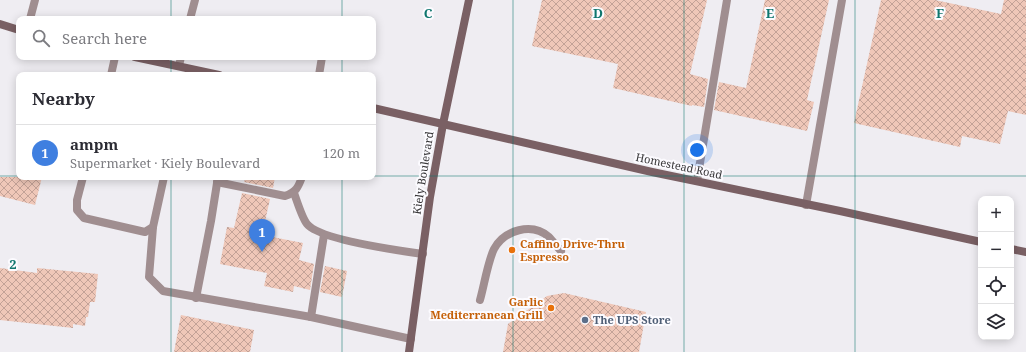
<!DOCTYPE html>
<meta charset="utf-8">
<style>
:root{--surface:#fff;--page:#f7f7f7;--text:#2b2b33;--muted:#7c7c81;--line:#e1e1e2;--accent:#c83a67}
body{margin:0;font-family:"Noto Serif",serif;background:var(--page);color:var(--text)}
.controls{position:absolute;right:12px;bottom:12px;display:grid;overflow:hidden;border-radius:8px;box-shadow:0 2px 10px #0003}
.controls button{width:36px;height:36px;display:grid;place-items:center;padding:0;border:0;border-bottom:1px solid var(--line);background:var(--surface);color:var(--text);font:20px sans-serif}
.you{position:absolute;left:697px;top:150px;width:14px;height:14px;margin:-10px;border:3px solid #fff;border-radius:50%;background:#1a73e8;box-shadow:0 0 0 6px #1a73e833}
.badge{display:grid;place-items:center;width:26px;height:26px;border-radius:50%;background:var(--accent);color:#fff;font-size:13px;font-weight:700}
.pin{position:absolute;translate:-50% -33px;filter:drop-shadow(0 1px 2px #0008)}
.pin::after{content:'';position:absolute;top:21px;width:14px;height:12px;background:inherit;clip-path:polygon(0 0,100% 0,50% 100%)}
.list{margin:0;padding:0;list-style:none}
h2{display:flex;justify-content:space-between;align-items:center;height:52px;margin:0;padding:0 16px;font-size:17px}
h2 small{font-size:13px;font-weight:400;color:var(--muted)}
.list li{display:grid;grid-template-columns:26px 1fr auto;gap:12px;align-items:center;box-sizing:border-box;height:56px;padding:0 16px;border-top:1px solid var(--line)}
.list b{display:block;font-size:15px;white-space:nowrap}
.list p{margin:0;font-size:13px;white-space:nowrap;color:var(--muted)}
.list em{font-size:13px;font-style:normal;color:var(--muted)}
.icon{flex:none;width:22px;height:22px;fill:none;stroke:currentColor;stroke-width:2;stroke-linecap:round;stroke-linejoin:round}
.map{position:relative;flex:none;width:1026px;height:352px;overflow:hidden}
.search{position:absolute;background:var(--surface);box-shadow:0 2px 10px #0003;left:16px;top:16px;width:360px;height:44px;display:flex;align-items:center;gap:10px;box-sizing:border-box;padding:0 14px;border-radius:8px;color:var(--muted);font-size:15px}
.panel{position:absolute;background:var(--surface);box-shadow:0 2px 10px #0003;left:16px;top:72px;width:360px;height:108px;border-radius:8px}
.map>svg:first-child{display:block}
.building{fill:url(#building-cross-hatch)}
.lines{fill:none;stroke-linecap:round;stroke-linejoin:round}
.service{stroke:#a08e90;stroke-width:8}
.secondary{stroke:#7a6064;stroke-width:8}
.grid{fill:none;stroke:#0f766e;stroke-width:1;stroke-opacity:0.55}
.food-dot{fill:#e8710a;stroke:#fcfbff;stroke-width:1.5}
.service-dot{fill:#5c6f8a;stroke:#fcfbff;stroke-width:1.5}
.labels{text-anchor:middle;stroke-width:4;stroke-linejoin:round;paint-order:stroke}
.street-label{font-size:11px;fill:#383739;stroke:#fcfbff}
.food-label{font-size:11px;font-weight:bold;fill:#c56008;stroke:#fcfbff;text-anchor:start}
.service-label{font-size:11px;font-weight:bold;fill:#4e5e75;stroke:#fcfbff;text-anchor:start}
.grid-label{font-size:13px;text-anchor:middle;font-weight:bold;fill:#0f766e;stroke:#fcfbff;stroke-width:4;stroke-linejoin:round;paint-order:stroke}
</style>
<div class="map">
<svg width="1026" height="352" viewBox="0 0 1026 352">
<defs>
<pattern id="building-cross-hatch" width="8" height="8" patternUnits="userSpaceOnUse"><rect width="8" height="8" fill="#efc7b8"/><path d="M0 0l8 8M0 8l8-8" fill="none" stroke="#c3a297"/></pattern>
</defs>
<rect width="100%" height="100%" fill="#efedf2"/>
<!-- building -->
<g class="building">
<path d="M542,0H707L690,74L708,79L704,107L692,105V106L613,88L618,64L532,46Z"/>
<path d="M765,0H829L807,100L814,102L807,131L714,110L719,82L746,88Z"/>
<path d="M881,0H935L1001,14L1004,0H1026V115L1008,111L1000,144L962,136L960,147L854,123Z"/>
<path d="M0,177H42L35,205L0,196Z"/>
<path d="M246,177H275L273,188L244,182Z"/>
<path d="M242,193L270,199L262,235L303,243L299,260L314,264L310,290L294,286L293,292L264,286L267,273L220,264L227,227L234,228Z"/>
<path d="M325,266L347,271L342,297L320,292Z"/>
<path d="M0,268L37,273V268L98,274L95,302H90L88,317H86L85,326L73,324V328L0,320Z"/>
<path d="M564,293L646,312L639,352H503L508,324L547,296Z"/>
<path d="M181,315L254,330L250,352H174Z"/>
</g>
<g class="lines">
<!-- service -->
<g class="service">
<path d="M30,19L35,0"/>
<path d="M190,19L195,0"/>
<path d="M179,66L181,57"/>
<path d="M111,75L115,57"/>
<path d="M319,75L322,57"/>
<path d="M83,177L77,200V210L84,218L145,232L153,227L164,177"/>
<path d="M697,181L727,0"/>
<path d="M217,182L285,196C296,192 298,188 302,177"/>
<path d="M294,193C297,201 302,218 307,224C320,240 401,251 423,254"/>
<path d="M806,205L842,0"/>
<path d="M153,227L149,277L163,291L311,317L411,339"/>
<path d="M196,298L211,221L218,177"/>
<path d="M480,300C484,286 488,261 494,249C504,230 532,222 549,237C553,241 557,247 561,251"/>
<path d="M311,317L324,235"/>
</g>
<!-- secondary -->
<g class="secondary">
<path d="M0,24L19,30"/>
<path d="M135,57L219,75"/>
<path d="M373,108L652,172L840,211L981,242"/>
<path d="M1011,249L1026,252"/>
<path d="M409,352L430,197L443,124L469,0"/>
</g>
</g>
<!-- grid -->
<path class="grid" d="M171,0V19M342,0V19M513,0V352M684,0V352M855,0V352M171,57V75M342,57V75M0,176H19M373,176H1026M171,177V352M342,177V352"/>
<!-- markers -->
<g class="food-dot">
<circle cx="512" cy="250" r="4"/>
<circle cx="551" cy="308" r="4"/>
</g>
<circle class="service-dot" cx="585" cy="320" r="4"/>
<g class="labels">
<!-- street labels -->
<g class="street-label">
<text transform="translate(679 166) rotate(12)" y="4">Homestead Road</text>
<text transform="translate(423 173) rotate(-81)" y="4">Kiely Boulevard</text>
</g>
<!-- food labels -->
<g class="food-label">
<text x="520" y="248">Caffino Drive-Thru<tspan x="520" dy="13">Espresso</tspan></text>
<text x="543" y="306" text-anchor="end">Garlic<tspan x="543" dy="13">Mediterranean Grill</tspan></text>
</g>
<!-- service labels -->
<g class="service-label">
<text x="593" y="324">The UPS Store</text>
</g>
</g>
<g class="grid-label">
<text x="428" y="18">C</text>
<text x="598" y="18">D</text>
<text x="770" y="18">E</text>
<text x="940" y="18">F</text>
<text x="13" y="269">2</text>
</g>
</svg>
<div class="controls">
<button>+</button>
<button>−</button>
<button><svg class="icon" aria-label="locate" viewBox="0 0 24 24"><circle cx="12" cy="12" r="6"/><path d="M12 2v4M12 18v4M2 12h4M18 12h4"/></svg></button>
<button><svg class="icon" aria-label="layers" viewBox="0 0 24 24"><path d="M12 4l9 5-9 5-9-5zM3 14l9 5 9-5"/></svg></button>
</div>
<div class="you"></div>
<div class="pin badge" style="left:262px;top:252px;background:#3f7fe0">1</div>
<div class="search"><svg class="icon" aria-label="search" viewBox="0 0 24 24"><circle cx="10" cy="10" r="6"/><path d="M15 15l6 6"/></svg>Search here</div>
<section class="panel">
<h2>Nearby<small></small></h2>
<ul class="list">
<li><span class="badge" style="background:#3f7fe0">1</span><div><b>ampm</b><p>Supermarket · Kiely Boulevard</p></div><em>120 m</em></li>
</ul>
</section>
</div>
